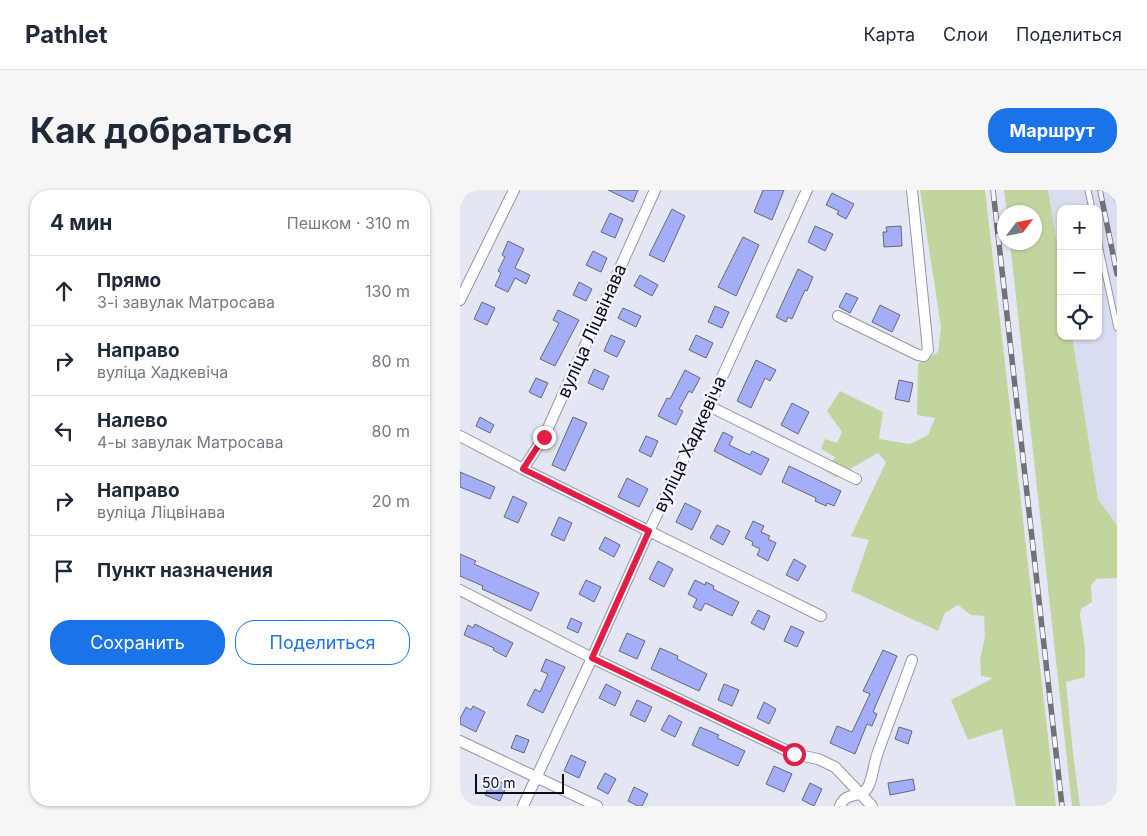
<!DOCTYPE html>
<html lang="ru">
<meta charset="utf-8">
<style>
:root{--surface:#fff;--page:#f6f6f7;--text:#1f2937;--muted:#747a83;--line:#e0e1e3;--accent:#1a73e8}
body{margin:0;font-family:Inter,sans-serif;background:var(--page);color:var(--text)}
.controls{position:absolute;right:15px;top:15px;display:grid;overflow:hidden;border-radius:10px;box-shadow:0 1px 4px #0004}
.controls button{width:45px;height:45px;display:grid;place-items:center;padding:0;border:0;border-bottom:1px solid var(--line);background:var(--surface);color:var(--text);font:25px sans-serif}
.compass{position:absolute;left:537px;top:15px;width:45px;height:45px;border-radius:50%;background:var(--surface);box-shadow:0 1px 4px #0004;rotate:58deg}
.scale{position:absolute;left:15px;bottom:12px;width:89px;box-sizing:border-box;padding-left:5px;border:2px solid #0d0e12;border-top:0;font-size:14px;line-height:18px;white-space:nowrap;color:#0d0e12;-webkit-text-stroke:4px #f2f4fe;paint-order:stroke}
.stop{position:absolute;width:15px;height:15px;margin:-11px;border:4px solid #e11d48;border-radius:50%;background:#fff}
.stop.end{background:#e11d48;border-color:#fff;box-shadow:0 1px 5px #0008}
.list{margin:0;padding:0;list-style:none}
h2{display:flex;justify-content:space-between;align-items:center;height:65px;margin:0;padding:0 20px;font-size:21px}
h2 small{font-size:16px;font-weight:400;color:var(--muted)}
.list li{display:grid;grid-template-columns:32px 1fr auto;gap:15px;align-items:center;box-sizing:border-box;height:70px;padding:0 20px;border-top:1px solid var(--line)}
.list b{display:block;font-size:19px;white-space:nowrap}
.list p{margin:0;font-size:16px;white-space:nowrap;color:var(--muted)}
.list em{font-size:16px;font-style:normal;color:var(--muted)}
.actions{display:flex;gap:10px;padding:15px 20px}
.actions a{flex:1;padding:11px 0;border:1px solid var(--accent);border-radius:20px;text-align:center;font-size:18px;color:var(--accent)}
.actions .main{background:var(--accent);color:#fff}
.icon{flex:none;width:28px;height:28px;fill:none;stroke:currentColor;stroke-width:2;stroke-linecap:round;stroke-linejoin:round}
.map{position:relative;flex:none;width:657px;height:616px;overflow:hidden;border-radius:20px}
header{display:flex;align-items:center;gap:30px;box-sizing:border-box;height:70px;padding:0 25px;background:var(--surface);border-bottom:1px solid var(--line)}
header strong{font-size:24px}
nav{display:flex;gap:28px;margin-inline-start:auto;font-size:18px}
.intro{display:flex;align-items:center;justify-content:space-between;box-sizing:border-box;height:120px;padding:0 30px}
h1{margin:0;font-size:35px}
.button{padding:12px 22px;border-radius:20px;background:var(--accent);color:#fff;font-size:18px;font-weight:700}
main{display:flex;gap:30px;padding:0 30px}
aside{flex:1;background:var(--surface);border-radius:20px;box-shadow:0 1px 4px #0004}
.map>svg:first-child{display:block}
.built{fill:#d9ddf1}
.green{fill:#c3d59f}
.building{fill:#a3adf8;stroke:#676974}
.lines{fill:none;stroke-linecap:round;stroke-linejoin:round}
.lane-casing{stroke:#9597a3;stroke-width:7}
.street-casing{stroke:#9597a3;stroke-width:12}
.lane{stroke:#fff;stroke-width:5}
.street{stroke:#fff;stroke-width:10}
.rail-casing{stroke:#707279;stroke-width:5.5}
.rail{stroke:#f2f4fe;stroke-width:4;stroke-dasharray:11;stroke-linecap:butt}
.route{stroke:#e11d48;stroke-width:6}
.labels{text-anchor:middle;stroke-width:5;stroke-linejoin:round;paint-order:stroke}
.street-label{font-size:18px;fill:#0d0e12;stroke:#f2f4fe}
</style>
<header>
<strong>Pathlet</strong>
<nav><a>Карта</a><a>Слои</a><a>Поделиться</a></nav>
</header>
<div class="intro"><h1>Как добраться</h1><a class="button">Маршрут</a></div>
<main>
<aside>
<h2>4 мин<small>Пешком · 310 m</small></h2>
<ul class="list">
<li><svg class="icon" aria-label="ahead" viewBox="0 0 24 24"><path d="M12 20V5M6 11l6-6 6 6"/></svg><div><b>Прямо</b><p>3-і завулак Матросава</p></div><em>130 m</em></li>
<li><svg class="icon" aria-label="right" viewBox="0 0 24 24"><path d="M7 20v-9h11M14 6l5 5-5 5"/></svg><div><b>Направо</b><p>вуліца Хадкевіча</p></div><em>80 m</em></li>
<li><svg class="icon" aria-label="left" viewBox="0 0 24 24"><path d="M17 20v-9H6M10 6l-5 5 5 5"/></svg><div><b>Налево</b><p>4-ы завулак Матросава</p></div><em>80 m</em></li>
<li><svg class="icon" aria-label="right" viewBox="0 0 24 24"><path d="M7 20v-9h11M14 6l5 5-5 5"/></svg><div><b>Направо</b><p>вуліца Ліцвінава</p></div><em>20 m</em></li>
<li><svg class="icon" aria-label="arrive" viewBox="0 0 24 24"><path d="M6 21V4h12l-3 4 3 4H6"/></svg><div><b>Пункт назначения</b></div></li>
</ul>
<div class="actions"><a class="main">Сохранить</a><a>Поделиться</a></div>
</aside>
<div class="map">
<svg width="657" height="616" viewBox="0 0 657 616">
<rect width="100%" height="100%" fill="#e4e7f3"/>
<!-- built -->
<path class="built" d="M588,0H657V335L638,309L612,146H638V19H601V77Z"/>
<!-- green -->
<g class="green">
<path d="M460,0H525L596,616H556L542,539L508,550L491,510L533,488L521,486L520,470L525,446L524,426L511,425L498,415L485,423L478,441L391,401L409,350L391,346L426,272L418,263L376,287L365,281L375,267L361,259L365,249L377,253L382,242L367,221L380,201L423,222L419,249L450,254L468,245L475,228L457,225L458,174L478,162L481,137Z"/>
<path d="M544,0H588L601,77V146H612L638,309L657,335V388L636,389L631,396L632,412L621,419L620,425L625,459V487L606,492L613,563L620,616H612L550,53L574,52V22H547Z"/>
</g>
<!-- building -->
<g class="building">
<path d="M148,0H178L173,12Z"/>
<path d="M303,0H324L312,30L294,22Z"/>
<path d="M372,3L394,14L386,29L377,24L379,21L366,15Z"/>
<path d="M212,19L225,26L204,72L189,65Z"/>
<path d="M150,23L163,29L155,48L141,42Z"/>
<path d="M355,36L373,44L365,61L348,52Z"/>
<path d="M441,36L442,56L424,57L423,42H427L426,37Z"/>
<path d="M283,47L299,55L276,106L258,97Z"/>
<path d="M48,51L64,59L55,78L70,85L66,94L55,88L48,102L35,96L41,83L38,81L45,67L42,65Z"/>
<path d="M133,61L147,68L141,82L126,75Z"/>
<path d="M338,79L353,87L347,101L345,100L332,129L328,127L326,132L316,127Z"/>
<path d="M180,85L198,95L192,106L174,96Z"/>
<path d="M119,92L132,99L126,111L113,105Z"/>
<path d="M386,103L398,108L390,123L379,117Z"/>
<path d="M22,112L35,118L27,135L14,129Z"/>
<path d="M420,115L440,125L432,142L412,132Z"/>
<path d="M255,116L269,122L262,138L248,132Z"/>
<path d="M163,118L181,126L176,137L158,128Z"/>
<path d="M98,120L119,130L95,176L80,169L99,133L93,130Z"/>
<path d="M151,145L165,151L157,167L144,161Z"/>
<path d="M236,145L253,153L246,168L229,160Z"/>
<path d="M296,170L316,180L310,191L305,188L291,218L277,211Z"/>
<path d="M134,179L149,186L143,200L128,193Z"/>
<path d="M225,180L240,188L232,203L229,201L219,219L223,221L216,235L198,226L207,208L210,209Z"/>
<path d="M76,188L88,193L81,208L69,202Z"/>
<path d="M439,190L453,193L449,212L435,209Z"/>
<path d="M332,213L349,222L338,244L321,235Z"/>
<path d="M20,227L34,235L30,243L16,236Z"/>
<path d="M113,227L127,233L105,281L92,275Z"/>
<path d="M263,242L273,247L269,255L290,265L292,261L309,269L301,285L254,261Z"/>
<path d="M186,246L198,251L191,267L179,261Z"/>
<path d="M329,276L381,301L374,316L367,313L366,316L355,311L356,308L322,292Z"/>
<path d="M0,282L35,297L30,309L0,297Z"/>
<path d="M167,288L188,299L179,317L158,307Z"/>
<path d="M53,306L67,313L58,333L44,327Z"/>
<path d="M225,313L241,321L232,340L216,332Z"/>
<path d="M99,327L112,333L104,351L91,345Z"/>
<path d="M293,331L304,336L301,342L310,346L308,349L316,353L308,371L297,365L300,359L292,355L293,352L285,348Z"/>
<path d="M257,335L270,341L263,355L250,348Z"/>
<path d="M145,347L160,355L154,367L139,359Z"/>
<path d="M0,364L16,371L14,374L79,403L71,421L22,399L23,396L0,386Z"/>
<path d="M334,369L346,376L338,391L326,385Z"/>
<path d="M198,371L213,379L204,397L189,389Z"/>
<path d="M126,390L141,397L134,412L119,404Z"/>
<path d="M235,390L245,395L246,392L254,396L253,399L279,412L272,426L245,413L241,421L233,417L237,409L228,404Z"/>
<path d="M298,420L310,426L304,440L291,433Z"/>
<path d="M111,428L122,433L118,443L107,438Z"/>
<path d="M15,434L53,453L46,467L33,460L34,458L4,445L8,435L13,438Z"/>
<path d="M331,436L344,442L337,457L324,451Z"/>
<path d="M167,443L185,451L177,469L159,461Z"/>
<path d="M200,458L218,466L217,469L247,484L239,501L191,479Z"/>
<path d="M423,460L437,466L413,522L417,524L412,536L407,534L395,564L370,553L377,536L392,542L410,504L403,501Z"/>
<path d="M86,469L105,477L83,523L67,515L75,499L80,502L88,484L81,481Z"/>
<path d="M146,494L161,502L155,516L139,508Z"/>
<path d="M264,494L279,500L272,516L258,510Z"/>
<path d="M177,510L192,517L185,532L170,525Z"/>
<path d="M304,512L316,519L309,534L297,528Z"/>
<path d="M13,516L25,522L16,542L0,534V529L6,517L11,520Z"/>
<path d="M209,525L222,532L215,547L201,540Z"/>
<path d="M240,537L259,545L257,548L285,561L278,576L232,555Z"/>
<path d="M439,537L452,541L448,554L435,549Z"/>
<path d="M56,545L69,550L64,563L51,558Z"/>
<path d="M111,565L126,572L119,588L104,581Z"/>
<path d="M314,576L332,584L324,602L306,594Z"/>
<path d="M145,583L156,589L148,604L137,598Z"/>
<path d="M32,588L47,595L40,611L25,605Z"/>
<path d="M453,589L455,600L430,605L428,593Z"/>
<path d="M350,593L362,599L354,616L342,610Z"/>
<path d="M174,597L188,604L182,616H178L168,611Z"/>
</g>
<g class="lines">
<defs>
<g id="lane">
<path d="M628,0L632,19"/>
<path d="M655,0L657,9"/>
<path d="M638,50L657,138"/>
</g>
<g id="street">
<path d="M0,110L54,0"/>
<path d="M378,126L458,165L464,166L468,160L452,0"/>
<path d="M249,216L396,289"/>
<path d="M0,246L63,279L361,426"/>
<path d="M63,279L84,247L195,0"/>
<path d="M0,400L132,468L334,564L358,569L375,577L412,616"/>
<path d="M0,551L137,616"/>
<path d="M63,616L132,468L189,341L249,216L347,0"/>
<path d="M380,616C387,599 402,611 409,595C413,585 414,573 418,562C429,531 441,501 452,470"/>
</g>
</defs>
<!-- lane casing -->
<use href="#lane" class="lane-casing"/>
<!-- street casing -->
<use href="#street" class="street-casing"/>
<!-- lane -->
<use href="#lane" class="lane"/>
<!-- street -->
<use href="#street" class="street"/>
<defs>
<g id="rail">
<path d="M533,0L602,616"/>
<path d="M640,0L657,84"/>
</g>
</defs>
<!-- rail casing -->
<use href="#rail" class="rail-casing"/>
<!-- rail -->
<use href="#rail" class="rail"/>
</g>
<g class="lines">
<!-- route -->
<path class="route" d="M84,247L63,279L189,341L132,468L334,564"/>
</g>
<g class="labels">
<!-- street labels -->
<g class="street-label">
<text transform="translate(132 141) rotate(-66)" y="6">вуліца Ліцвінава</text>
<text transform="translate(230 254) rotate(-65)" y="6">вуліца Хадкевіча</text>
</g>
</g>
</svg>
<div class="controls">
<button>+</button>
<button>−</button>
<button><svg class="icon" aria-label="locate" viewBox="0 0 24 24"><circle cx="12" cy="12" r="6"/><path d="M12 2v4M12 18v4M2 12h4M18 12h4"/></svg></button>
</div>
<svg class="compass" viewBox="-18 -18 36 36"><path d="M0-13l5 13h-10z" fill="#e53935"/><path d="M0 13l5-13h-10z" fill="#747a83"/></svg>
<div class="scale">50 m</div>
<div class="stop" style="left:334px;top:564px"></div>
<div class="stop end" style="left:84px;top:247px"></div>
</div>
</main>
